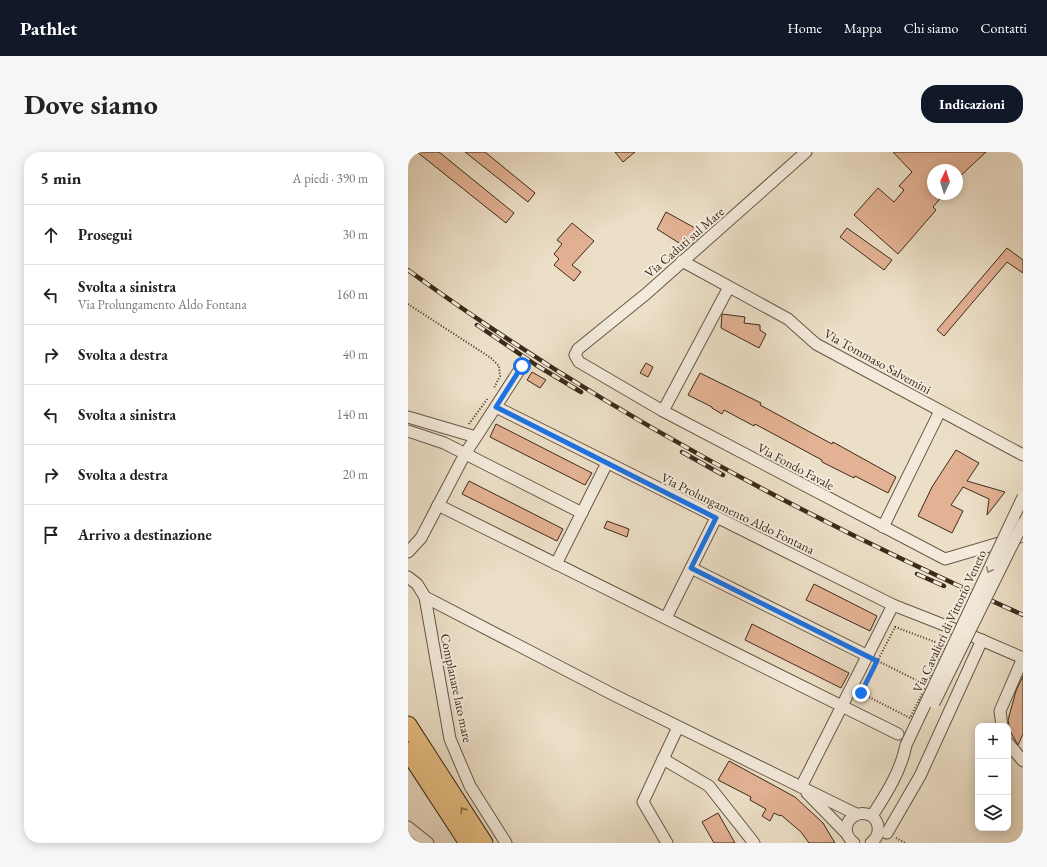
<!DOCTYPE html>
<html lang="it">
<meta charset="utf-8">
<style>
:root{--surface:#fff;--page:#f6f6f6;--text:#222;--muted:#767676;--line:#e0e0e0;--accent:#111827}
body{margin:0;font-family:"EB Garamond",serif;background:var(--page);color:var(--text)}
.controls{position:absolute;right:12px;bottom:12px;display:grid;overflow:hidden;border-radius:8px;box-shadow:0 2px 10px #0003}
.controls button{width:36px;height:36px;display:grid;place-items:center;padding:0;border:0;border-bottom:1px solid var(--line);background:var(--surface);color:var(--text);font:20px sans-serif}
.compass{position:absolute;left:519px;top:12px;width:36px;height:36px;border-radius:50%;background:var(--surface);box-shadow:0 2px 10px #0003;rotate:4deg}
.stop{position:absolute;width:12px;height:12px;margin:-9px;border:3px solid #1a73e8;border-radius:50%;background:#fff}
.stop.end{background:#1a73e8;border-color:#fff;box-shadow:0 1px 4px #0008}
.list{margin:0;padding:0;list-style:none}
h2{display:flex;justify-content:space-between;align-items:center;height:52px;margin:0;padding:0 16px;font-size:17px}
h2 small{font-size:13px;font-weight:400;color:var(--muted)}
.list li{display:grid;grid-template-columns:26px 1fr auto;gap:12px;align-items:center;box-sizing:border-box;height:60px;padding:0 16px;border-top:1px solid var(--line)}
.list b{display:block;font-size:15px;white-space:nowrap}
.list p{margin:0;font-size:13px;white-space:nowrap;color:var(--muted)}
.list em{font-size:13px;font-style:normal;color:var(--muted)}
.icon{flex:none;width:22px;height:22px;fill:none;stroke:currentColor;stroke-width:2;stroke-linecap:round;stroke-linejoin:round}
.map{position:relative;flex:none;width:615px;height:691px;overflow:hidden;border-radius:16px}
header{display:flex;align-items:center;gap:24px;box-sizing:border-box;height:56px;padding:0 20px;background:var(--accent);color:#fff}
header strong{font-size:19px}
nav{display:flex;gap:22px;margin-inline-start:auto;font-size:14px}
.intro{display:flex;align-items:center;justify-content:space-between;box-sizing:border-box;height:96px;padding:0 24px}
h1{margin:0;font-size:28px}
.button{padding:10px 18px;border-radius:16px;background:var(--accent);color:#fff;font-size:14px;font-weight:700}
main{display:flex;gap:24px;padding:0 24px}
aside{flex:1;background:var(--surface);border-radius:16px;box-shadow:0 2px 10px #0003}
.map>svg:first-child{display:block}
.building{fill:#e3b294;stroke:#3b2b1a}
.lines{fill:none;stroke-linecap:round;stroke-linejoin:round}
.minor-casing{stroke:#675845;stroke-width:13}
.highway-casing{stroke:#3b2b1a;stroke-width:19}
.path{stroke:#3b2b1a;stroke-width:2;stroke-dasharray:1 2;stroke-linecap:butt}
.minor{stroke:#f3eadb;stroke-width:11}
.highway{stroke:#e6c084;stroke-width:17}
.rail-casing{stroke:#3b2b1a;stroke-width:4.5}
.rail{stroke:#f3eadb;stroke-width:3;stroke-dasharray:9;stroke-linecap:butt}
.minor-bridge-casing{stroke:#675845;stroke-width:13;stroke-linecap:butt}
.minor-bridge{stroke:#f3eadb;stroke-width:11}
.oneway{stroke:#978a7a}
.oneway2{stroke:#886e4a}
.route{stroke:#1a73e8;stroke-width:5}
.labels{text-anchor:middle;stroke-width:4;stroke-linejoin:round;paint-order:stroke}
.street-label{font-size:13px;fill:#3b2b1a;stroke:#f3eadb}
</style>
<header>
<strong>Pathlet</strong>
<nav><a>Home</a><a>Mappa</a><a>Chi siamo</a><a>Contatti</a></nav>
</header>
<div class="intro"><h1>Dove siamo</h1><a class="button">Indicazioni</a></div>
<main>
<aside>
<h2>5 min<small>A piedi · 390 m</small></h2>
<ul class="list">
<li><svg class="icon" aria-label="ahead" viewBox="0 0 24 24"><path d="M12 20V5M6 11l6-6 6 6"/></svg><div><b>Prosegui</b></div><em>30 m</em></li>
<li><svg class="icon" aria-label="left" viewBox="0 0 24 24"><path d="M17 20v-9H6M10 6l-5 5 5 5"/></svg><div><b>Svolta a sinistra</b><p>Via Prolungamento Aldo Fontana</p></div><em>160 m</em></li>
<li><svg class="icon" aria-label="right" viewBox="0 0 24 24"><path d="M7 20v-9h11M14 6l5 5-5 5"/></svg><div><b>Svolta a destra</b></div><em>40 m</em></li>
<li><svg class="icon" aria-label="left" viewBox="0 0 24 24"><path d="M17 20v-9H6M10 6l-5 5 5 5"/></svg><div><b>Svolta a sinistra</b></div><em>140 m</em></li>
<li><svg class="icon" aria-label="right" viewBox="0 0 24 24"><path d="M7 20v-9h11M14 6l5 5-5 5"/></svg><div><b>Svolta a destra</b></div><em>20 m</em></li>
<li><svg class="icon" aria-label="arrive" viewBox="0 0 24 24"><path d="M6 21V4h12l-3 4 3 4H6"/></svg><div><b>Arrivo a destinazione</b></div></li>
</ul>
</aside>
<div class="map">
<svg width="615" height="691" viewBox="0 0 615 691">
<rect width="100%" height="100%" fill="#ecdfc7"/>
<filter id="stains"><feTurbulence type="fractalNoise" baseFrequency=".005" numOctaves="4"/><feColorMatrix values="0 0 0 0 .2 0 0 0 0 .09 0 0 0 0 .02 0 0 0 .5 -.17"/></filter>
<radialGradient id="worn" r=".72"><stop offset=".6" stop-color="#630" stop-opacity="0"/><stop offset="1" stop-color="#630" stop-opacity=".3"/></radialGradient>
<!-- building -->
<g class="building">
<path d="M9,0H31L106,61L98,71Z"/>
<path d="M57,0H77L127,41L120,50Z"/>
<path d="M207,0H227L215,10Z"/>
<path d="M485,0H578L549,27V18H525V42H536L525,55L528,58L490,102L446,63L470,36L486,50L496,38L491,34L504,20Z"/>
<path d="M258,60L296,81L279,96L249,77Z"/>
<path d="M164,71L186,89L164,113L173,120L166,129L146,113L151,107L146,102L154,92L149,88Z"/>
<path d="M439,76L484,108L476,118L432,85Z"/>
<path d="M599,96L615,108V121L599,110L536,184L529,178Z"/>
<path d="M314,162L337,165L336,171L352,173V178L358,182L351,196L313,176Z"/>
<path d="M238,211L245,215L240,225L232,221Z"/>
<path d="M124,220L138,228L132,236L119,228Z"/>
<path d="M292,221L353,251L352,253L424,292L425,290L488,325L480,341L447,324L446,326L414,310V308L347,272L346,274L316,258L314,262L304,256V255L280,243Z"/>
<path d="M88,272L184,321L177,333L82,285Z"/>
<path d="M548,298L571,311L559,329L597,340L579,363L581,347L555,335L543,353L555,359L544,381L510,364L524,335Z"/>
<path d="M61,329L155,377L149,389L54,342Z"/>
<path d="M199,369L221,377L219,385L196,376Z"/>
<path d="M406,432L469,464L462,479L398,448Z"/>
<path d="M344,472L441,521L433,536L337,488Z"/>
<path d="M615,524V582L610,593L602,579L600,568L608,539Z"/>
<path d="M321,609L387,645L415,671L427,691H401L393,680L373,663L372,664L366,661L362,669L354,664L358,657L342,648L343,645L310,628Z"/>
<path d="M310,661L327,691H306L294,670Z"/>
</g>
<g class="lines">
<defs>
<g id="minor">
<path d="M398,0L238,142L170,197L167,203L171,210L255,259L537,407L615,384"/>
<path d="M274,109L380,167L408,192L615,303"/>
<path d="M88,255L485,453L564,484L615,506"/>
<path d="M255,259L321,135"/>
<path d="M0,265L68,285"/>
<path d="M0,279L36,291L174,361"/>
<path d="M30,353L490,582"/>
<path d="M475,375L532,259"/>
<path d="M0,400L13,386L57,302L114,214"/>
<path d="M148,412L199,311"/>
<path d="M283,416L460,504"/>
<path d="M0,425L9,432L17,445L206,543L448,662"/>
<path d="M17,445L42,587L62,634L98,691"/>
<path d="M258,466L308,366"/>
<path d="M594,574L592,559L615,506"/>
<path d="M600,591L615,609"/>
<path d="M255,607L301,634L346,691"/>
<path d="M393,635L485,453"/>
<path d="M399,641L438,681"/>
<path d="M464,664C478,642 493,619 498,593"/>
<path d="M0,675L20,691"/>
<path d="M479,681L512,624L574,488"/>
<path d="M259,691L235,650L270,575"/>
<path d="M446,691C428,677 445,654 464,664C473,672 472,684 463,691"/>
</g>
<g id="highway">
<path d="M0,573L76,691"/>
<path d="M0,599L60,691"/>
</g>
</defs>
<!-- minor casing -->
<use href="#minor" class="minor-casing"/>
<!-- highway casing -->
<use href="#highway" class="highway-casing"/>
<!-- path -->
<g class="path">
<path d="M0,152L83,206L91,214L92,224L86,236"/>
<path d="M61,272L80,246"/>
<path d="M487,475L538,494L502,566L453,541Z"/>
<path d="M470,509L516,532"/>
<path d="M488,686L497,691"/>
</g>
<!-- minor -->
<use href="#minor" class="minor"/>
<!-- highway -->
<use href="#highway" class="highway"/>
<defs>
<g id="rail">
<path d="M0,118C191,257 400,367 615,463"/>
<path d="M69,173L128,213L173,240"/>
<path d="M274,300L315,323"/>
<path d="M509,422L536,434"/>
</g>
</defs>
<!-- rail casing -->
<use href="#rail" class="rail-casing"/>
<!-- rail -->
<use href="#rail" class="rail"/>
<defs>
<g id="minor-bridge">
<path d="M526,551L615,371"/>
<path d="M498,593L615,345"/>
</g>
</defs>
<!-- minor-bridge casing -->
<use href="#minor-bridge" class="minor-bridge-casing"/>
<!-- minor-bridge -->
<use href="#minor-bridge" class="minor-bridge"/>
</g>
<!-- one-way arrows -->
<defs><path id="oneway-chevron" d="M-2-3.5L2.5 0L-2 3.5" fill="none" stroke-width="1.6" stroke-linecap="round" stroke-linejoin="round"/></defs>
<use class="oneway" href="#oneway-chevron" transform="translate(581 418) rotate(115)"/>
<use class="oneway2" href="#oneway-chevron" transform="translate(55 658) rotate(-123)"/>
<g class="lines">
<!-- route -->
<path class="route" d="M114,214L88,255L308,366L283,416L469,509L453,541"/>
</g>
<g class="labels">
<!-- street labels -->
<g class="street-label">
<text transform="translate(276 90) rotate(-41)" y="5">Via Caduti sul Mare</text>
<text transform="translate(470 209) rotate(29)" y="5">Via Tommaso Salvemini</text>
<text transform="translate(388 314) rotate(28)" y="5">Via Fondo Favale</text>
<text transform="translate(330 361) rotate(26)" y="5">Via Prolungamento Aldo Fontana</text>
<text transform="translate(541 469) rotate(-65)" y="5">Via Cavalieri di Vittorio Veneto</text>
<text transform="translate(49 536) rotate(78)" y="5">Complanare lato mare</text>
</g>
</g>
<rect width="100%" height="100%" filter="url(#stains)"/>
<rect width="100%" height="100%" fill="url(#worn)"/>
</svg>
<div class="controls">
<button>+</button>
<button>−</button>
<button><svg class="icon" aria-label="layers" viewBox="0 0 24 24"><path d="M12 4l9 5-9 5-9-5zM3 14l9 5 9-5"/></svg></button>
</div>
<svg class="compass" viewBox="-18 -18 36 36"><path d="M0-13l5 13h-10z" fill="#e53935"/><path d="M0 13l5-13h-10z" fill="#767676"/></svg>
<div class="stop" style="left:114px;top:214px"></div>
<div class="stop end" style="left:453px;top:541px"></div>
</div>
</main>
